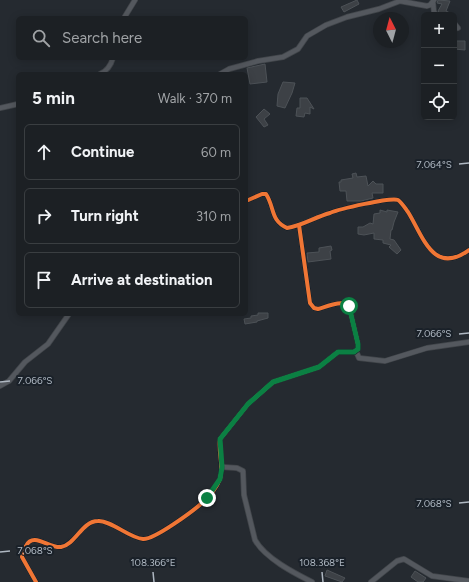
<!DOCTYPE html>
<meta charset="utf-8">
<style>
:root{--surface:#1c2024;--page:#292d31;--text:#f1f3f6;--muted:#a0a3a6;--line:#3a3e41}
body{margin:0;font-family:Figtree,sans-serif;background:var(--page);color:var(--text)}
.controls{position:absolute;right:12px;top:12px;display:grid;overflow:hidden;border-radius:6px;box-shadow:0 2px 10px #0003}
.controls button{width:36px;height:36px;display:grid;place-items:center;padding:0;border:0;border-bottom:1px solid var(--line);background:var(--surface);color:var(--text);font:20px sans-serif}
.compass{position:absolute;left:373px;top:12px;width:36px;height:36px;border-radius:50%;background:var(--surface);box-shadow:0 2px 10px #0003;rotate:354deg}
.stop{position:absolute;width:12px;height:12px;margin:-9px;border:3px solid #0b8043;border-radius:50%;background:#fff}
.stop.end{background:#0b8043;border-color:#fff;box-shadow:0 1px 4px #0008}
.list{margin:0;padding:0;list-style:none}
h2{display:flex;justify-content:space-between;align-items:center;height:52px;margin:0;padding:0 16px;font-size:17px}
h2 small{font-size:13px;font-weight:400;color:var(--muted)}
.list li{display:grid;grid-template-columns:26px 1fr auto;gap:12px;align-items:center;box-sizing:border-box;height:56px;margin:0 8px 8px;padding:0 8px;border:1px solid var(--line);border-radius:6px}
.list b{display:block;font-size:15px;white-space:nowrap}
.list em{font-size:13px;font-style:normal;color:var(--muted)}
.icon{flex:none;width:22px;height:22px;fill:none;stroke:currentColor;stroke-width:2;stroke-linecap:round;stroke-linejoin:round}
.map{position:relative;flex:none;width:469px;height:582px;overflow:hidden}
.search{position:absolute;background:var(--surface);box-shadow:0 2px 10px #0003;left:16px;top:16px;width:232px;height:44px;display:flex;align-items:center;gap:10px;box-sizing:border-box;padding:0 14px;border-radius:6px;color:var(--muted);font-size:15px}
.panel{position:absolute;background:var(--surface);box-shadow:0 2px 10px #0003;left:16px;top:72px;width:232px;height:244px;border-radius:6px}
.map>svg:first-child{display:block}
.building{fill:#3d4146;stroke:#4d5257}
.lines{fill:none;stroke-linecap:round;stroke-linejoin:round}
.minor-casing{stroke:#42464b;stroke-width:6}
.minor{stroke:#54585e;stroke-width:4.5}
.cycleway-casing{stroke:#1a2129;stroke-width:6}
.cycleway{stroke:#f07635;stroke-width:4}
.route{stroke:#0b8043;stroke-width:5}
.ticks{fill:none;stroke:#aeb7c1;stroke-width:1.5}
.ticks-label{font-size:10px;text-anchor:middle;fill:#aeb7c1;stroke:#1a2129;stroke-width:4;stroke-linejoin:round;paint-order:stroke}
</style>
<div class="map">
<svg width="469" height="582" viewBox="0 0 469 582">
<rect width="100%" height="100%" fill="#252a30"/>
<!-- building -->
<g class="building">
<path d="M357,0L359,4L344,12L341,7Z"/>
<path d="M438,0L450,1L446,11L454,15L441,14L438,11L442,4L437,3Z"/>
<path d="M454,41H465V50L454,49Z"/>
<path d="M265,64L267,82L250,84L247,68Z"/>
<path d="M283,82L295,83L292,93L285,108L277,106L278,94Z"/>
<path d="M300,98H307L314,109L310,107V114L305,113L304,117L296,116L297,108H300Z"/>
<path d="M264,109L270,114L264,119L268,125L264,127L256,117Z"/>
<path d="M356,173L357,177L366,176L368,186L373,181L376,184H383V193H372L373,198L361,201H347L346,191H340L339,182H341V180L353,178L352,174Z"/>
<path d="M380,210L387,212V210L398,212L394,222L392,230H391L390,239L394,240L401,250L397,254L389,247L391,245L383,243V240L374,239V233L364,235L358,234V227H363L370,223L373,224L374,214L380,213Z"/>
<path d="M331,246L332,250L330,251L331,259L308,262L307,253L319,252V248Z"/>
<path d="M258,313H268V318L257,321V322L245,324L244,319L251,318V316L258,315Z"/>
<path d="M327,570L345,578L342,582L325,576Z"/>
<path d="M415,571L426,578L423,582H418L411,577Z"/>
</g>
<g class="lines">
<defs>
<g id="minor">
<path d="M433,3L434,12L437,15"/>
<path d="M124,18L135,0"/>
<path d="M454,23L458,28"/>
<path d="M100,74C107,71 111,65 113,58"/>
<path d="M220,74L229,69L258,61L283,57L298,49L307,36L326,25L347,17L379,9L400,1L427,6L430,5L434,0"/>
<path d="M0,108L18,104"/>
<path d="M246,201L262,194H266C275,208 270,220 287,228C302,226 315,217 330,213C339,209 391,197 398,200C402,203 405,208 408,212C423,236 433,276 469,250"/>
<path d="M356,351L359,358L385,361L427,348L469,342"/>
<path d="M0,386L9,381L25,362L48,344L69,314"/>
<path d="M222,467L237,468L243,471L244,495L255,540C265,558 294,573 312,582"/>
<path d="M36,582L22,557C22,553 24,550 26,546C33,531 50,549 61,547C76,544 82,521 98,521C111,520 129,538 143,539C154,540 193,511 202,503C209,498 217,487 220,479C224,466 218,453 220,439L248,404L273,382L319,367L338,352H354L358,349V344L349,306C342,299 326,307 318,309L314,308L310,303L299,225"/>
<path d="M371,582L397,561L404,559L432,576L469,581"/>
</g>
</defs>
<!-- minor casing -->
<use href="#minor" class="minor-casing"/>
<!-- minor -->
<use href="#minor" class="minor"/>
<defs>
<g id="cycleway">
<path d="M246,201L262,194H266C275,208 270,220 287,228C302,226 315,217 330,213C339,209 391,197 398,200C402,203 405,208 408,212C423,236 433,276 469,250"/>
<path d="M36,582L22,557C22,553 24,550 26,546C33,531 50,549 61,547C76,544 82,521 98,521C111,520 129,538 143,539C154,540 193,511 202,503C209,498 217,487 220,479C224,466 218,453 220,439L248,404L273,382L319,367L338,352H354L358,349V344L349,306C342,299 326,307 318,309L314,308L310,303L299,225"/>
</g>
</defs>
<!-- cycleway casing -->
<use href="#cycleway" class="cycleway-casing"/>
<!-- cycleway -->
<use href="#cycleway" class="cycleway"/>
</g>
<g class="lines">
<!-- route -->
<path class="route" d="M207,498L220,479L222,467L220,439L248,404L273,382L319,367L338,352H354L358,349V344L349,306"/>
</g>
<!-- ticks -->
<path class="ticks" d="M459,164L469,163M459,334L469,333M0,382L10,381M459,503L469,502M0,552L10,551M153,572L154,582M322,572L323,582"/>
<g class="ticks-label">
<text x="434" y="168">7.064°S</text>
<text x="434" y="337">7.066°S</text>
<text x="35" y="384">7.066°S</text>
<text x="434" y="507">7.068°S</text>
<text x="35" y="554">7.068°S</text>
<text x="153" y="566">108.366°E</text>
<text x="322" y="566">108.368°E</text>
</g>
</svg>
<div class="controls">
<button>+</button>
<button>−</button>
<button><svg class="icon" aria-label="locate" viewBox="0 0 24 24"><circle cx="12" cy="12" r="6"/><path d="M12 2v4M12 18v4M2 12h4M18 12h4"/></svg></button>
</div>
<svg class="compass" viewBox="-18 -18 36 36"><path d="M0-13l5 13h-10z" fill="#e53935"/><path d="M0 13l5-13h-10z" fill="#a0a3a6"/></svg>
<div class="stop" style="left:349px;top:306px"></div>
<div class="stop end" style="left:207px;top:498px"></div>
<div class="search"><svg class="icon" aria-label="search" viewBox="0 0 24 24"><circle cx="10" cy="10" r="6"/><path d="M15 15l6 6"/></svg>Search here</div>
<section class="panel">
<h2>5 min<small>Walk · 370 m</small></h2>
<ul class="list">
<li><svg class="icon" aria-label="ahead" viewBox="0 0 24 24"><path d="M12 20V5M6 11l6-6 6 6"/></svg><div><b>Continue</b></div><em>60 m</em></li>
<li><svg class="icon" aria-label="right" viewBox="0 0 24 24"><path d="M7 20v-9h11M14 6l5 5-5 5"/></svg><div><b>Turn right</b></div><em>310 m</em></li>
<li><svg class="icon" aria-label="arrive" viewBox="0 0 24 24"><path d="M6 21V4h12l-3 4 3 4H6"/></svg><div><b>Arrive at destination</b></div></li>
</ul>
</section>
</div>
